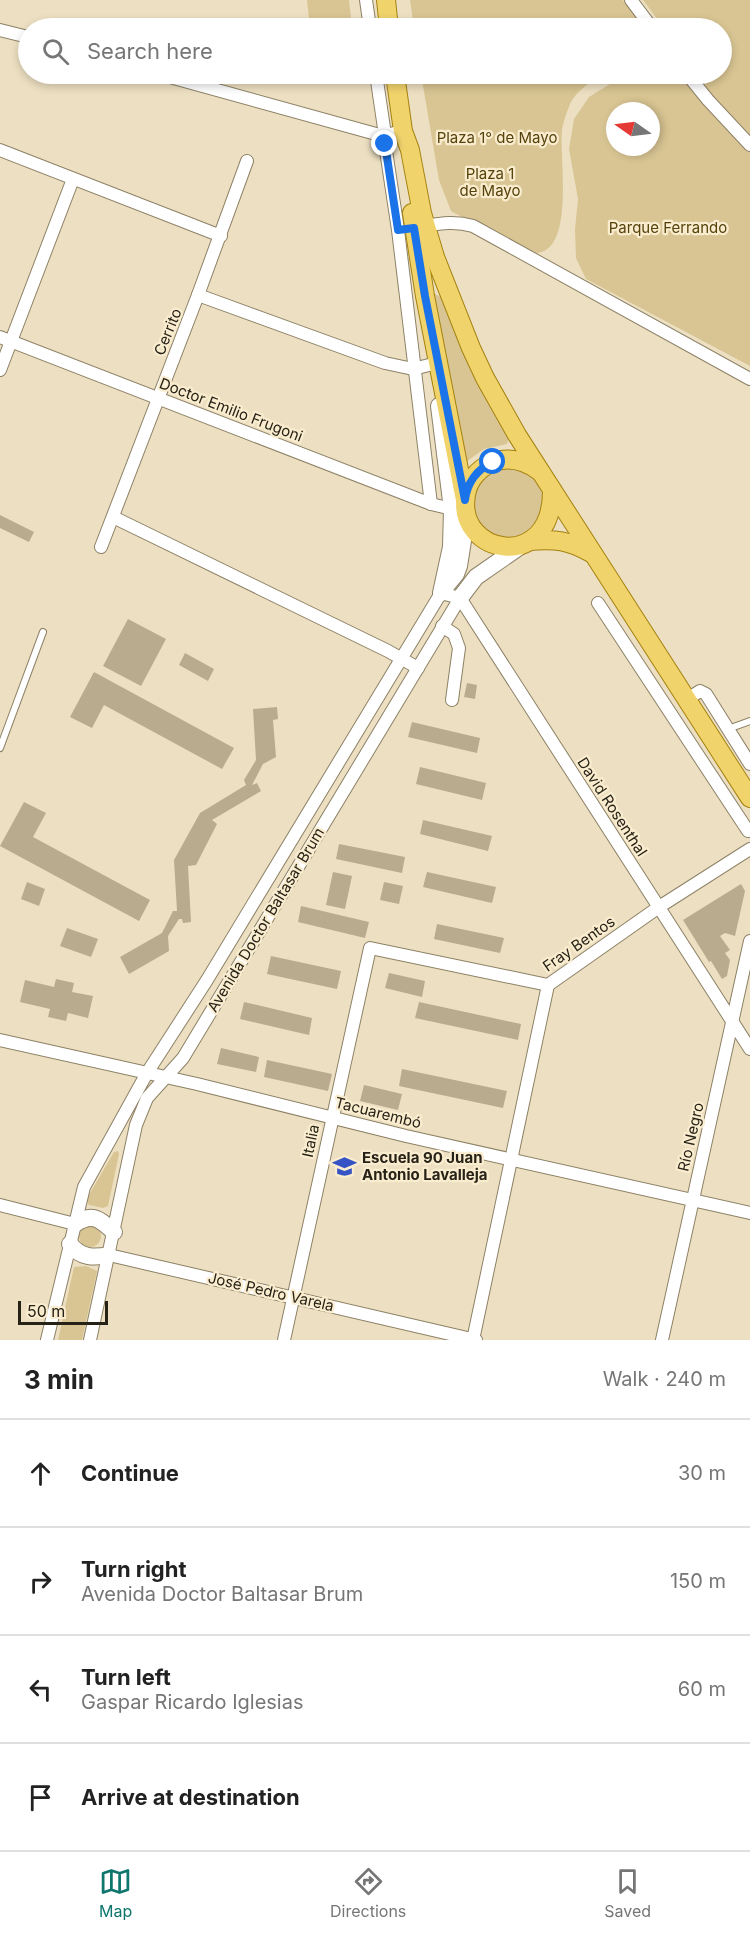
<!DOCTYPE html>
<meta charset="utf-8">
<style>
:root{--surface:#fff;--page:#f6f6f6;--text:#222;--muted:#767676;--line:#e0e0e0;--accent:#0f766e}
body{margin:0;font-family:Inter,sans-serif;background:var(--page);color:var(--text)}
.compass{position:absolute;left:606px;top:102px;width:54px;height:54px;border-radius:50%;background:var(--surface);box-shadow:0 3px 9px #0003;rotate:284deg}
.scale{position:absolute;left:18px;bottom:15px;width:90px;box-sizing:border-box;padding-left:6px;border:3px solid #272217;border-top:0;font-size:16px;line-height:21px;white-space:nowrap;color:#272217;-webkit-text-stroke:4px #faedcf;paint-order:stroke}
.stop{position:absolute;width:18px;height:18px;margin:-14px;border:4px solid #1a73e8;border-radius:50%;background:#fff}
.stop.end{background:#1a73e8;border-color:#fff;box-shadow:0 2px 6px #0008}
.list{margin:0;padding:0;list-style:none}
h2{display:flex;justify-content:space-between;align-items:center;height:78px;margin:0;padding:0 24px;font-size:26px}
h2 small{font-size:20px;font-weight:400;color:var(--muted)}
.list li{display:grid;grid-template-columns:39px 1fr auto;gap:18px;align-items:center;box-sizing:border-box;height:108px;padding:0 24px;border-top:2px solid var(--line)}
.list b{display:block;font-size:22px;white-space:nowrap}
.list p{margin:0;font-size:20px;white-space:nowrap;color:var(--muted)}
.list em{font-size:20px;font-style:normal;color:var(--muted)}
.icon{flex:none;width:33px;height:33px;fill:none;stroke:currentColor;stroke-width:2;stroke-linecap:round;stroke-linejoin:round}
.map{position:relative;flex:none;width:750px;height:1340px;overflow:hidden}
.search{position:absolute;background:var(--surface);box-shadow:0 3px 9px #0003;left:18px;right:18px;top:18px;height:66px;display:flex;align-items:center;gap:15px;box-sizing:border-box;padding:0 21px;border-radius:33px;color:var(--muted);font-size:22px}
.sheet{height:510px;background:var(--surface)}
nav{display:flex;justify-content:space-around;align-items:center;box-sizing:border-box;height:84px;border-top:2px solid var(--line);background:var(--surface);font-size:16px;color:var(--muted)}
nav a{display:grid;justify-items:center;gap:3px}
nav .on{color:var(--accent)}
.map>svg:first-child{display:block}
.green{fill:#d9c593;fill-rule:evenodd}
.building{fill:#b8ab8e}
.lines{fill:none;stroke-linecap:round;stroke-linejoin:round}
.lane-casing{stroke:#8d8166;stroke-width:8}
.street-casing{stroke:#8d8166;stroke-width:14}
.secondary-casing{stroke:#8d8166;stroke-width:18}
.primary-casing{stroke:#a4820f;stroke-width:20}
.lane{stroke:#fff;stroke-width:6}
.street{stroke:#fff;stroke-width:12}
.secondary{stroke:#fff;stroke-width:16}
.primary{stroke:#f1d36c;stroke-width:18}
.route{stroke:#1a73e8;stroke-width:8}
.labels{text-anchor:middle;stroke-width:4.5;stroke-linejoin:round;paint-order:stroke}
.park-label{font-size:15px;fill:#56420b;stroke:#faedcf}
.street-label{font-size:15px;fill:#272217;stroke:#faedcf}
.poi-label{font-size:15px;font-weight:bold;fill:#272217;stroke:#faedcf;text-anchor:start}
</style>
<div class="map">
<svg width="750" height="1340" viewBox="0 0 750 1340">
<rect width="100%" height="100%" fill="#ede0c2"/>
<!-- green -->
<g class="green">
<path d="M307,0H349L352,28H310Z"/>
<path d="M410,0H623L643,28H414Z"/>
<path d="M643,0H750V366L586,279L576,258L575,229L578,199L569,149L574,119L589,97L626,74H722V28H664ZM615,111H651V147H615Z"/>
<path d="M421,74H604C592,80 576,91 570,104C567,112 563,122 562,130C559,157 575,247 538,253C534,254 528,252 525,251L451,211L439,180Z"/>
<path d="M435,294L441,297L472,367L509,437L507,444L484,449L466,462L431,296Z"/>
<path d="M501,466C508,467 517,467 524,470C563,486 534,556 491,533C484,530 478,525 475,517C471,509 475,494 475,485Z"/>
<path d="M118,1151L119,1154L108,1206L103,1208L89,1205L86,1200L114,1152Z"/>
<circle cx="90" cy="1236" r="11"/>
<path d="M86,1266L97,1271L82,1340H58L74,1267Z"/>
</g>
<!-- building -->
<g class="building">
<path d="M0,515L34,532L29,542L0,528Z"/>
<path d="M128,619L166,639L141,686L103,666Z"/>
<path d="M185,653L214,669L208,681L179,665Z"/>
<path d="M94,672L234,748L222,769L104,705L92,728L70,717Z"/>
<path d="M467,683L477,685L475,699L464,697Z"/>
<path d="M277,707L278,719L273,720L276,757L263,764L252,785L257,783L261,791L212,820L217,824L196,865L188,866L191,922L183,923L182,919H179L168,936L169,951L129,974L120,957L162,933L173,911H177L174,860L200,813L246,785L244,780L256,760L253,709Z"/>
<path d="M412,722L480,738L477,753L408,737Z"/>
<path d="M420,767L486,783L482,800L416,784Z"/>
<path d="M24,802L46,813L33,837L150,900L139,921L0,846Z"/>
<path d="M423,820L492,836L488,851L420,834Z"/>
<path d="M339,844L405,857L402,873L336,859Z"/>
<path d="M333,872L352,876L345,909L326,905Z"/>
<path d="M427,872L496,887L492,903L423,887Z"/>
<path d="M27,882L45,889L39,906L21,899Z"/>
<path d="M384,882L403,886L399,904L380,900Z"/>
<path d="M741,884L745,891L735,936L725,933L720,936L730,950L725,953L730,960L727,976L722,979L711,961L709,962L683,920Z"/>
<path d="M301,906L369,922L365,938L298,922Z"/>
<path d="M437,924L504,938L500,953L434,939Z"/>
<path d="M67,928L98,939L91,957L60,946Z"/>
<path d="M271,956L341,971L337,989L267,974Z"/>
<path d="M389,973L425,981L422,997L385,988Z"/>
<path d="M56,979L74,983L72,992L93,996L88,1018L68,1013L66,1021L48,1017L50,1009L20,1002L25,980L54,987Z"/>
<path d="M244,1002L312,1018L309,1035L240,1019Z"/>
<path d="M419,1002L521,1024L518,1040L415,1018Z"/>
<path d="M221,1048L259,1057L256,1072L217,1064Z"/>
<path d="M267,1060L332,1074L328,1091L264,1077Z"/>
<path d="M402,1069L507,1091L503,1108L399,1086Z"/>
<path d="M364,1085L402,1094L398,1110L360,1101Z"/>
</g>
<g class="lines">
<defs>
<g id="lane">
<path d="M728,729L750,721"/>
<path d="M0,748L43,632"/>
</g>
<g id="street">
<path d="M366,0L370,28"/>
<path d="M631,0L652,28"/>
<path d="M0,30L28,37"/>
<path d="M159,74L376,134L385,135L403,131"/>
<path d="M376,74L385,135"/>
<path d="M687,74L708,100L750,145"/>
<path d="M385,144L398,230L431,504"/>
<path d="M0,150L221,236"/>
<path d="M425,226C442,223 456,221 473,226L750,379"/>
<path d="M198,295L385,363L413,369L433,364"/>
<path d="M0,337L431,504L452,509"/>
<path d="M0,370L73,179"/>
<path d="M113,517L388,651L418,668"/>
<path d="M101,547L198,295L247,161"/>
<path d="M598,603L748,831"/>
<path d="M442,626L454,634L459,648L452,700"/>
<path d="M686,700L700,691L706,694L750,764"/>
<path d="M0,1040L197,1084L406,1136L750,1213"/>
<path d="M0,1205L75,1224"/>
<path d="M109,1255L476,1340"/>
<path d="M47,1340L84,1187L147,1073L207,980L441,593L460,598L750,1049"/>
<path d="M90,1340L136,1125L147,1098L183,1058L460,598"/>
<path d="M284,1340L370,948L548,985L659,907L750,849"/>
<path d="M473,1340L548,985"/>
<path d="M662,1340L750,941"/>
</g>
<g id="secondary">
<path d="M439,406L452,509L451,547L441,593"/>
<path d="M447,585L456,574L459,566L467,515"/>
<path d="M460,598L476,577L525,543"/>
<path d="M75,1224C92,1212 100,1219 114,1232"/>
<path d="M70,1244C80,1258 94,1258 109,1255"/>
</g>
<g id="primary">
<path d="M386,0L389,28"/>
<path d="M395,74L403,131L410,150L422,213L435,257L471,348L485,378L517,435L750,798"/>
<path d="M412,213L425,296L465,500"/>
<path d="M539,471C524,460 508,456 491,463C478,469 468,481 466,495C455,555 553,574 552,490"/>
<path d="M529,541C556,539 568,540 591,553"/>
</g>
</defs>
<!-- lane casing -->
<use href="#lane" class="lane-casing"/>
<!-- street casing -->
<use href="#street" class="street-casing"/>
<!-- secondary casing -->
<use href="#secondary" class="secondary-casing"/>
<!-- primary casing -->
<use href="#primary" class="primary-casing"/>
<!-- lane -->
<use href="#lane" class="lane"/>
<!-- street -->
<use href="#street" class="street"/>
<!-- secondary -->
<use href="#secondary" class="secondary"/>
<!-- primary -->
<use href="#primary" class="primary"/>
</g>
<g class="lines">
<!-- route -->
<path class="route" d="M385,144L398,230L414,228L425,296L465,500C467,483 477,469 493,462"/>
</g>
<!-- icons -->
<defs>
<symbol id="school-bare" viewBox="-9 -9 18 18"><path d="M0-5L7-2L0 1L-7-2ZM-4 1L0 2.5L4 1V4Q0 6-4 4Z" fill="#3553c4" stroke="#faedcf" stroke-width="2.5" paint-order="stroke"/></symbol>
</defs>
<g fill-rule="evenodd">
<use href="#school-bare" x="328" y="1150" width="33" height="33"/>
</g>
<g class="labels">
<!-- park labels -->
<g class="park-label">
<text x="497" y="143">Plaza 1° de Mayo</text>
<text x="490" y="179">Plaza 1<tspan x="490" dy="17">de Mayo</tspan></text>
<text x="668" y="233">Parque Ferrando</text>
</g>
<!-- street labels -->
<g class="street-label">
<text transform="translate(168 332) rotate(-68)" y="5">Cerrito</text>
<text transform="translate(231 410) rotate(21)" y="5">Doctor Emilio Frugoni</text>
<text transform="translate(612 807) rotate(57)" y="5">David Rosenthal</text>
<text transform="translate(266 920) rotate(-59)" y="5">Avenida Doctor Baltasar Brum</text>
<text transform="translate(579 944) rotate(-35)" y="5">Fray Bentos</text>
<text transform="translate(378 1113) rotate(14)" y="5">Tacuarembó</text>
<text transform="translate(691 1137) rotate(-77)" y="5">Río Negro</text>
<text transform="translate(311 1141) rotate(-78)" y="5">Italia</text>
<text transform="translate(271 1292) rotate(13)" y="5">José Pedro Varela</text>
</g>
<!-- poi labels -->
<g class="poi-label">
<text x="362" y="1163">Escuela 90 Juan<tspan x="362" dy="17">Antonio Lavalleja</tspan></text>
</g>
</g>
</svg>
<svg class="compass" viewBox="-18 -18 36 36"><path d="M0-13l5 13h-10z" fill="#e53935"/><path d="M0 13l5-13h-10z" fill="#767676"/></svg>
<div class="scale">50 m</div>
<div class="stop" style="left:493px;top:462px"></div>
<div class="stop end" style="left:385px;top:144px"></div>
<div class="search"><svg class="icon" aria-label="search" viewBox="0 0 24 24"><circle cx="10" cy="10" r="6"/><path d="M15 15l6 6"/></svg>Search here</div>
</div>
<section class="sheet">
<h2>3 min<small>Walk · 240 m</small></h2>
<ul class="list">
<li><svg class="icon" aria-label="ahead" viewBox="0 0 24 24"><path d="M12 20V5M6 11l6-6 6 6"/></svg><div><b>Continue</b></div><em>30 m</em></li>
<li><svg class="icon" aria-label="right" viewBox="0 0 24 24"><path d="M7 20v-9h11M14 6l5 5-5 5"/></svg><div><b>Turn right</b><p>Avenida Doctor Baltasar Brum</p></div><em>150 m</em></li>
<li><svg class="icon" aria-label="left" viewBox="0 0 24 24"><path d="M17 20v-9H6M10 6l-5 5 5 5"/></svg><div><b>Turn left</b><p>Gaspar Ricardo Iglesias</p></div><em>60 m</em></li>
<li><svg class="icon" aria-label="arrive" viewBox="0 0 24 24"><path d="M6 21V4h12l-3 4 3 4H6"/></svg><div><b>Arrive at destination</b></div></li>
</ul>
</section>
<nav>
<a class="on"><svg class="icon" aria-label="map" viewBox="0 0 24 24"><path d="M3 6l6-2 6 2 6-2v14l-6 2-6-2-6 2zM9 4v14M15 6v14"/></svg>Map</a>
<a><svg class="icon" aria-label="directions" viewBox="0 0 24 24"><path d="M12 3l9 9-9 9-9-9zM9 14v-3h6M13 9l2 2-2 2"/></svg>Directions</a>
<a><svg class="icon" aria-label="saved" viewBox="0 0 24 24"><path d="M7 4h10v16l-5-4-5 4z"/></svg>Saved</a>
</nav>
